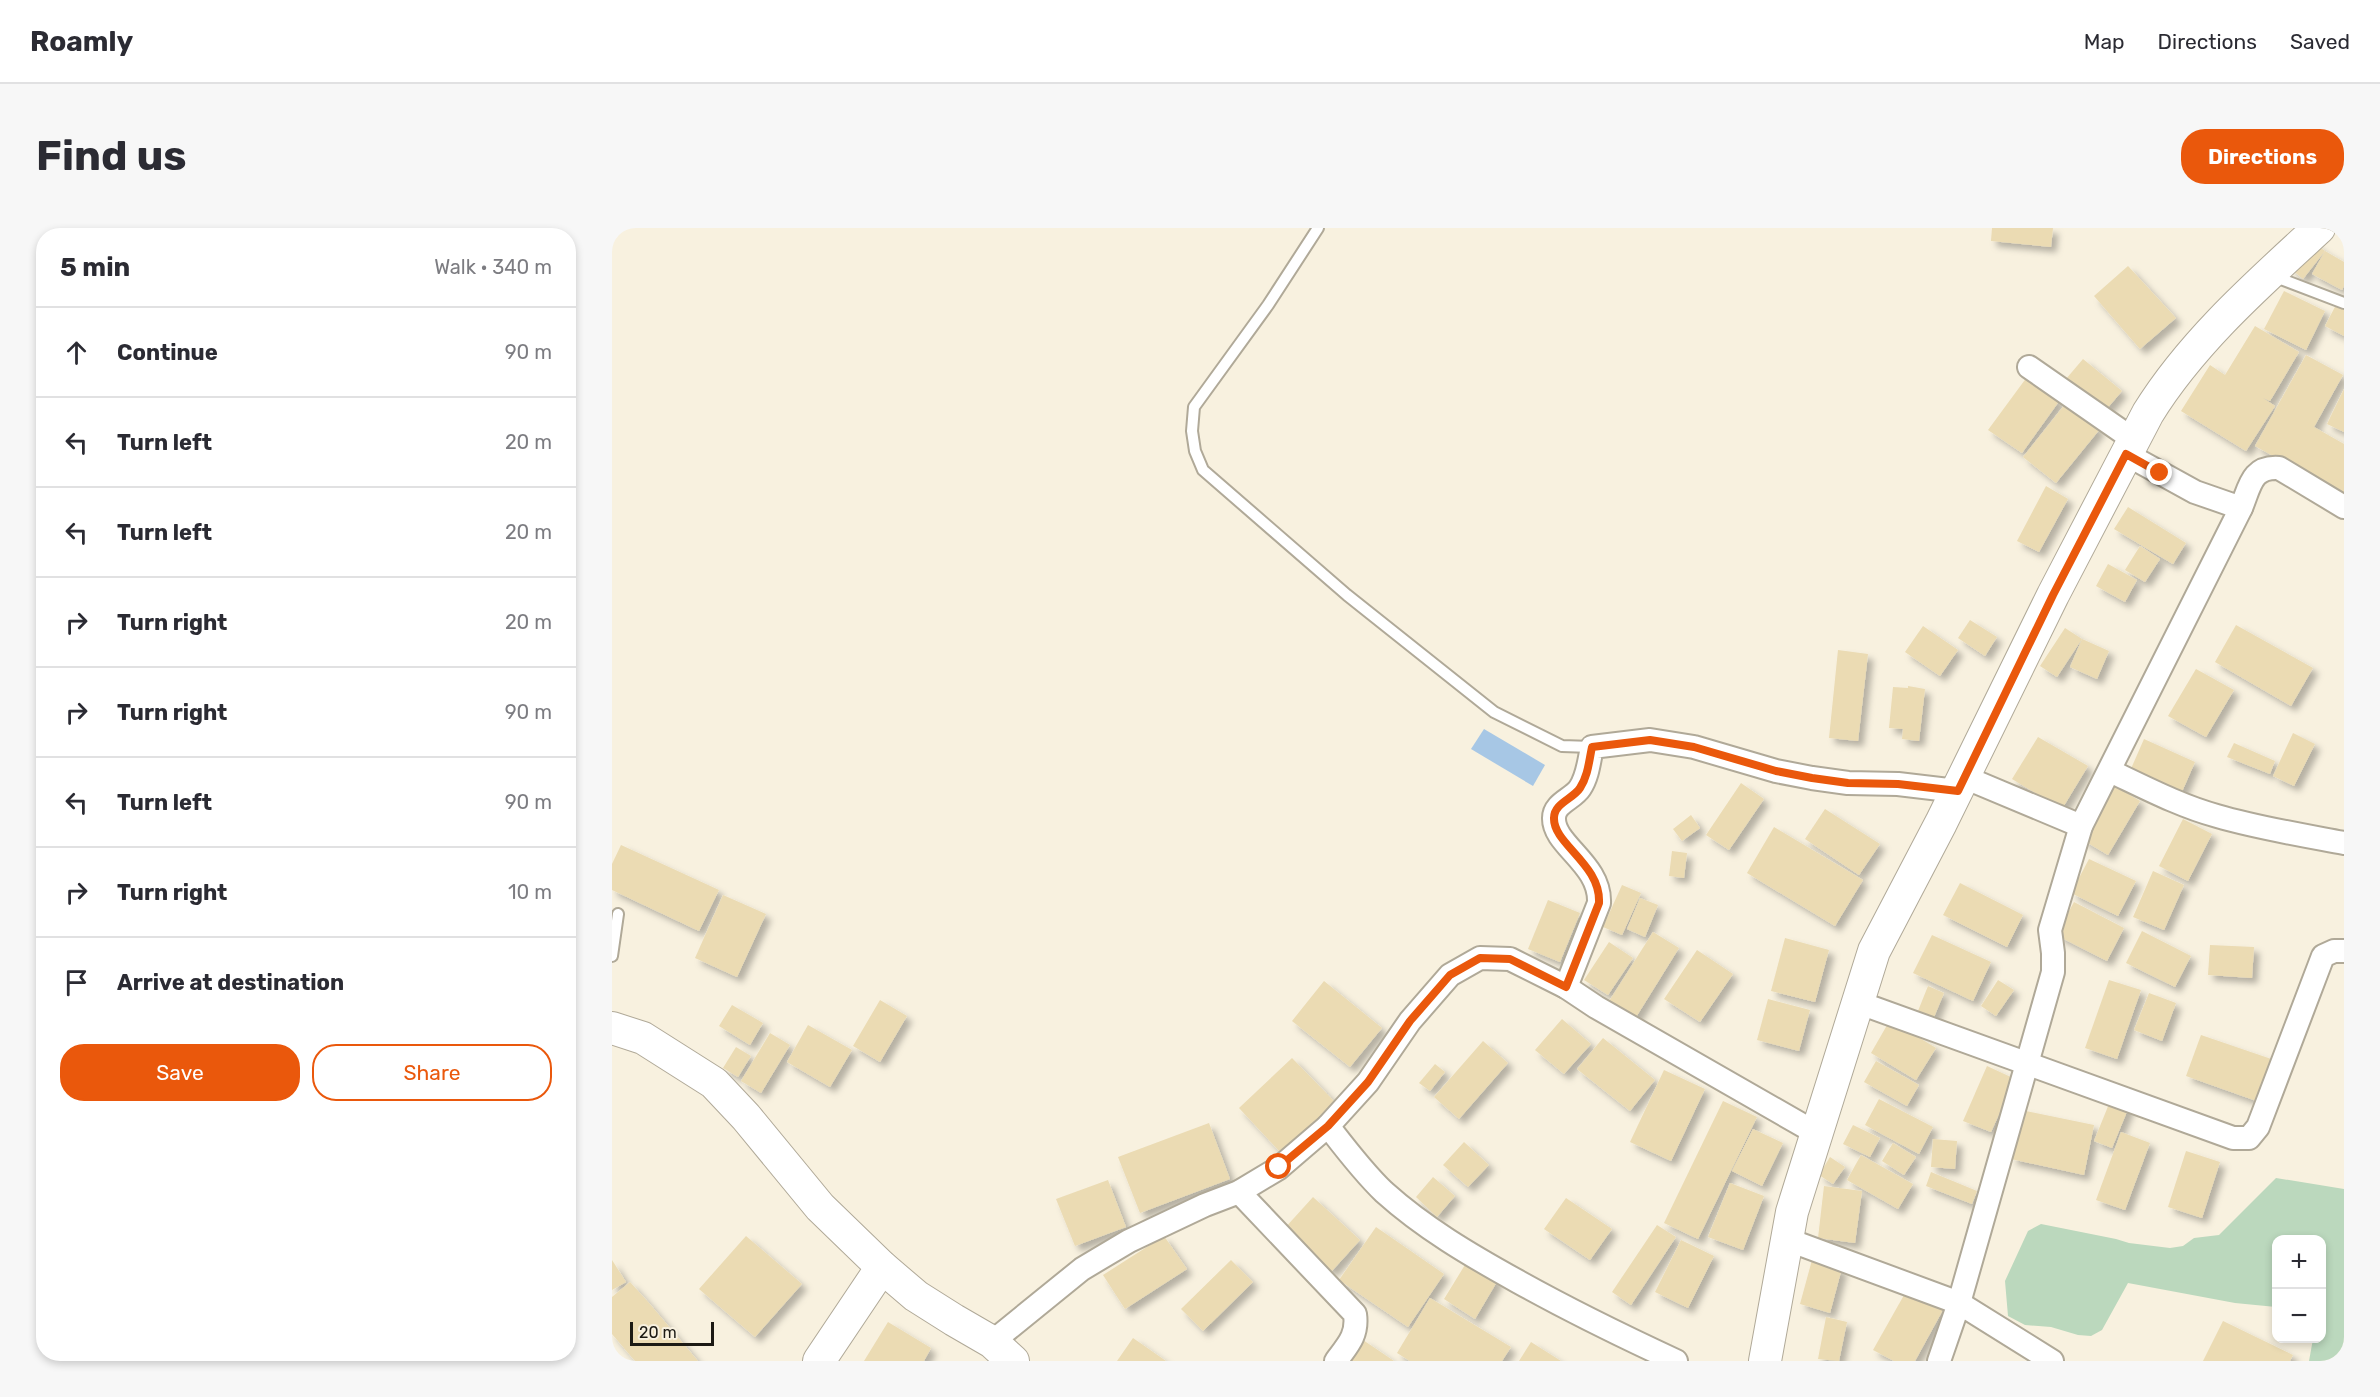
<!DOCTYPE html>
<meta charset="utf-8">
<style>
:root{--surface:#fff;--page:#f7f7f7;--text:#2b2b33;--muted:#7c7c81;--line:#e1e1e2;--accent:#ea580c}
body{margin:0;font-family:Rubik,sans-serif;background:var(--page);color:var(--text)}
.controls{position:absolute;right:18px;bottom:18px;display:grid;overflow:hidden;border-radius:12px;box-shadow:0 3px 9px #0003}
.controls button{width:54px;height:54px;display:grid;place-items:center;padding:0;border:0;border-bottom:2px solid var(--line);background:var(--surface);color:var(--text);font:30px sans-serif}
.scale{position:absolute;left:18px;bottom:15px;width:84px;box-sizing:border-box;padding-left:6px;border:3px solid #1c1a14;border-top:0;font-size:16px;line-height:21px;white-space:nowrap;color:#1c1a14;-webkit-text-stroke:4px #f8f1df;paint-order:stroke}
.stop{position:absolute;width:18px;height:18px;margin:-14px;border:4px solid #ea580c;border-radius:50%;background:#fff}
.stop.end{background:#ea580c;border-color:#fff;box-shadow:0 2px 6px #0008}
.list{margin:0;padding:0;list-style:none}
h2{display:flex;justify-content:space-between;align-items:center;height:78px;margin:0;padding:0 24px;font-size:26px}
h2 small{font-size:20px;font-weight:400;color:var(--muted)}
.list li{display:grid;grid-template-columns:39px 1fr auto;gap:18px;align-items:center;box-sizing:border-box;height:90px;padding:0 24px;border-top:2px solid var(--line)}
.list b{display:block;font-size:22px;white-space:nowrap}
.list em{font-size:20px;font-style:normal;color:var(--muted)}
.actions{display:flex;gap:12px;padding:18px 24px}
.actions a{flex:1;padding:14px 0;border:2px solid var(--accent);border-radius:24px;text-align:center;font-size:21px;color:var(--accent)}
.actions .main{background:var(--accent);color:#fff}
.icon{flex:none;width:33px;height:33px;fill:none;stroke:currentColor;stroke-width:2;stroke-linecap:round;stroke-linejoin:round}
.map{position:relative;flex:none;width:1732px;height:1133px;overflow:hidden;border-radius:24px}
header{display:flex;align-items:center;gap:36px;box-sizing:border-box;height:84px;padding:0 30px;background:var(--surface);border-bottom:2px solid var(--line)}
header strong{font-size:28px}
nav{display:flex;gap:33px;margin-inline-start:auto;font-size:21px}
.intro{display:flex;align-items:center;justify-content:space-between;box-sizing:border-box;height:144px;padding:0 36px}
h1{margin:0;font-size:42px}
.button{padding:15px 27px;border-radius:24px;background:var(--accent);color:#fff;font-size:21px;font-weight:700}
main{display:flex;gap:36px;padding:0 36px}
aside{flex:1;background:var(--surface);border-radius:24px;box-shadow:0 3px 9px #0003}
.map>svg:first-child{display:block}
.green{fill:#bbd8bd}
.water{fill:#a7c7e5}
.building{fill:#ebdbb3;filter:url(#shadow)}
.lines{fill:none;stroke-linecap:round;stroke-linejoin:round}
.lane-casing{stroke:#b0a998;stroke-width:14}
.street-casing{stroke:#b0a998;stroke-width:26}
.secondary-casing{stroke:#b0a998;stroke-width:34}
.lane{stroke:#fff;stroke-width:10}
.street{stroke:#fff;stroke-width:22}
.secondary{stroke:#fff;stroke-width:32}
.route{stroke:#ea580c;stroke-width:8}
</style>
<header>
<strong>Roamly</strong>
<nav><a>Map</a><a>Directions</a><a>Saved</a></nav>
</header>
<div class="intro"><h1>Find us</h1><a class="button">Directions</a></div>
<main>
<aside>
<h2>5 min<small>Walk · 340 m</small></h2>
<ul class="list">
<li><svg class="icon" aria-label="ahead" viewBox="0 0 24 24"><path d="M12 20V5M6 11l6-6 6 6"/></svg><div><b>Continue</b></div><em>90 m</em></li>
<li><svg class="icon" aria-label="left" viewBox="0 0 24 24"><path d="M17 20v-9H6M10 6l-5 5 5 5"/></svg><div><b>Turn left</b></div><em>20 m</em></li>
<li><svg class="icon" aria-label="left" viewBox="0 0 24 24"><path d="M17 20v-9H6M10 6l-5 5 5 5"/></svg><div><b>Turn left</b></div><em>20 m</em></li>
<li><svg class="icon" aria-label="right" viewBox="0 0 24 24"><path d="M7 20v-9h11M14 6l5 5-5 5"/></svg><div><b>Turn right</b></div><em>20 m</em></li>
<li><svg class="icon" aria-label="right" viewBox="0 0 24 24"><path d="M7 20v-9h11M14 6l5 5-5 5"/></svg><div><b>Turn right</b></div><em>90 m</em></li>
<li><svg class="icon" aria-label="left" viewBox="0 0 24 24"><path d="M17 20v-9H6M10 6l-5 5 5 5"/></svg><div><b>Turn left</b></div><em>90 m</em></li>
<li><svg class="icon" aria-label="right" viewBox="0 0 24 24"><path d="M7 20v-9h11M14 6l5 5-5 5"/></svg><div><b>Turn right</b></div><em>10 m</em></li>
<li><svg class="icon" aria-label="arrive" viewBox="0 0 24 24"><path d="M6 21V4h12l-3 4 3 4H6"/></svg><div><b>Arrive at destination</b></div></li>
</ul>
<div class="actions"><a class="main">Save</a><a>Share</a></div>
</aside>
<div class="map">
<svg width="1732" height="1133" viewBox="0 0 1732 1133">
<defs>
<filter id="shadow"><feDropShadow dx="5.5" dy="5.5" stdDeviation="3" flood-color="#0004"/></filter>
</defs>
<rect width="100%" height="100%" fill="#f8f1df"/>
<!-- green -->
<path class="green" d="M1664,950L1732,961V1133H1697L1701,1111L1710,1110V1012H1664V1079L1623,1075L1516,1055L1490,1102L1479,1108L1466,1107L1439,1099L1413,1097L1396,1088L1393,1053L1416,1003L1429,996L1504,1011L1517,1015L1558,1020L1571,1018L1582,1010L1607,1007Z"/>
<!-- water -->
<path class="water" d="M872,501L933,537L921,558L859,521Z"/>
<!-- building -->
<g class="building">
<path d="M1380,0H1441L1439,19L1379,13Z"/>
<path d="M1699,13L1713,23L1691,51L1678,40Z"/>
<path d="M1713,23L1732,34V58L1730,62L1700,46Z"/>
<path d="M1516,38L1564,90L1528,121L1482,68Z"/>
<path d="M1672,63L1713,83L1694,122L1652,101Z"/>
<path d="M1725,75L1732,78V108L1713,98Z"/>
<path d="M1643,98L1687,124L1658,173L1651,170L1663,178L1634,223L1569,183L1598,137L1613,147Z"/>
<path d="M1694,127L1731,147L1702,199L1732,216V267L1643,218Z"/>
<path d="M1471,131L1510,163L1493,183L1454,151Z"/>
<path d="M1415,149L1448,172L1410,225L1376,202Z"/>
<path d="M1732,161V204L1715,196Z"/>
<path d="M1454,175L1488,201L1444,255L1411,229Z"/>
<path d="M1434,258L1456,271L1427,324L1405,313Z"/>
<path d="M1516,279L1574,315L1561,336L1502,301Z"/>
<path d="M1528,318L1548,331L1533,354L1513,342Z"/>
<path d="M1496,336L1525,352L1513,374L1484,358Z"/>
<path d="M1358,392L1385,409L1373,428L1346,410Z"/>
<path d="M1624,397L1701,440L1679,478L1603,434Z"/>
<path d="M1311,398L1346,422L1328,448L1293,424Z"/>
<path d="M1453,400L1470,411L1445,449L1428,438Z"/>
<path d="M1470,411L1497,423L1485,451L1458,439Z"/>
<path d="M1226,422L1256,426L1246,513L1217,510Z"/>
<path d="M1584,441L1622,462L1594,509L1556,488Z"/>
<path d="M1296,458L1313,461L1307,513L1290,511L1291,501L1277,500L1281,459L1296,460Z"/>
<path d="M1681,505L1703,516L1682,558L1661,548Z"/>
<path d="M1426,509L1476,538L1450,581L1400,551Z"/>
<path d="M1532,511L1583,534L1569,566L1518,543Z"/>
<path d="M1622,515L1663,533L1658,546L1615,529Z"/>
<path d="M1129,555L1152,571L1117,622L1094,607Z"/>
<path d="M1501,557L1528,573L1496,627L1469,611Z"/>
<path d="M1213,581L1268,616L1247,647L1193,611Z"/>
<path d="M1079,587L1088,600L1070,613L1061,601Z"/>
<path d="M1571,591L1600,606L1576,653L1547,638Z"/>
<path d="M1162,599L1251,652L1223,698L1135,645Z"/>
<path d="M9,617L107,662L87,703L0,662V636Z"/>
<path d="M1060,623L1075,625L1072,650L1057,648Z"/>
<path d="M1477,631L1524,653L1506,688L1459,665Z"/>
<path d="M1541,643L1572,657L1552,702L1521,689Z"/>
<path d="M1348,655L1411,687L1395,719L1331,687Z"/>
<path d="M1010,657L1029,665L1010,707L991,699Z"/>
<path d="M111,667L154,686L125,749L83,730Z"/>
<path d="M1028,670L1046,677L1033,709L1015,701Z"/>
<path d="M936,672L968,685L948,734L916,721Z"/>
<path d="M1462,674L1512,700L1495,733L1444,707Z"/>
<path d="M1530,703L1579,728L1563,759L1514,735Z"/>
<path d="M1041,704L1067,720L1021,794L994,778Z"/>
<path d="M1320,707L1379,734L1361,773L1301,745Z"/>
<path d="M1173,710L1217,722L1203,774L1159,763Z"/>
<path d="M997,714L1021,730L996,767L972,752Z"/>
<path d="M1598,717L1642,719L1640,750L1596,747Z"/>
<path d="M1085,722L1121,746L1088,794L1052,771Z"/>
<path d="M1386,752L1402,762L1384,788L1369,778Z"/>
<path d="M1497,752L1529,762L1505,831L1473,820Z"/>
<path d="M712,753L770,800L738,839L680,793Z"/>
<path d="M1316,758L1332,765L1320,794L1304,788Z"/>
<path d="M1537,765L1564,775L1550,813L1522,802Z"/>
<path d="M1156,771L1198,782L1187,823L1145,812Z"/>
<path d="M268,772L295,788L268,834L241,818Z"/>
<path d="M120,777L151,795L138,817L107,798Z"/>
<path d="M950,791L979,816L952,846L923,822Z"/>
<path d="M1278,792L1324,820L1304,852L1259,825Z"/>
<path d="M196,797L240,822L218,859L175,834Z"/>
<path d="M158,805L178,817L149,865L129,853Z"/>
<path d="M1589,807L1665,833L1650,875L1574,848Z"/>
<path d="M991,810L1043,852L1018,883L965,841Z"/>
<path d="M871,813L896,835L847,891L822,869Z"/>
<path d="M124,819L139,828L126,849L111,840Z"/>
<path d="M680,830L723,874L669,925L627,880Z"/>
<path d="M1264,833L1307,857L1295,878L1252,854Z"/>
<path d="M823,836L833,844L818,863L807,855Z"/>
<path d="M1375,838L1403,851L1379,904L1351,893Z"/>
<path d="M1052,842L1093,861L1059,933L1018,914Z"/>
<path d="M1501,866L1519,874L1500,920L1482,913Z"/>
<path d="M1267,871L1321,899L1307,926L1253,897Z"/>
<path d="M1111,873L1145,889L1086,1011L1052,995Z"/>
<path d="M1409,882L1482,897L1472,947L1399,931Z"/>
<path d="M597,895L618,951L528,985L506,929Z"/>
<path d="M1241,897L1268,910L1258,929L1231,916Z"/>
<path d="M1141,901L1171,915L1150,958L1120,943Z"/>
<path d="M1509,904L1538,915L1513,982L1484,972Z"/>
<path d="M1321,911L1345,913L1343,941L1319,939Z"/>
<path d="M852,914L877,937L856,959L831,937Z"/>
<path d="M1281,915L1304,929L1292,947L1270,933Z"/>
<path d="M1574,923L1608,934L1590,990L1556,979Z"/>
<path d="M1249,927L1301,956L1286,981L1235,952Z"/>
<path d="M1218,929L1233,939L1221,956L1207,947Z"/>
<path d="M1319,944L1365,963L1360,976L1314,958Z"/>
<path d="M821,949L843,968L825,989L804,969Z"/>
<path d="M496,952L514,999L463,1018L444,971Z"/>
<path d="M1118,955L1152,968L1131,1022L1096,1009Z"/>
<path d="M1212,958L1250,963L1243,1015L1206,1010Z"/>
<path d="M701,969L748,1012L719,1044L672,1001Z"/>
<path d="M954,970L1000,1001L978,1032L932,1001Z"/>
<path d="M1045,997L1064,1009L1019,1077L1000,1064Z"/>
<path d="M764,999L832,1046L796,1099L727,1052Z"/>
<path d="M134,1008L190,1056L143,1109L87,1061Z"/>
<path d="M552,1008L575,1041L513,1081L491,1047Z"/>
<path d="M1069,1012L1102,1028L1076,1080L1043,1064Z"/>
<path d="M0,1032L14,1054L0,1062Z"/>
<path d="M619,1032L641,1054L591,1103L569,1081Z"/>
<path d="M856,1032L886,1052L863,1091L832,1071Z"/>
<path d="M1200,1032L1230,1040L1218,1085L1188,1076Z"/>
<path d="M18,1054L37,1075L86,1133H23L0,1106V1069Z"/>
<path d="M1296,1060L1332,1080L1303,1133H1282L1261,1122Z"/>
<path d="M818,1070L899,1119L890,1133H798L785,1125Z"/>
<path d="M1214,1089L1235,1094L1227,1133L1206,1131Z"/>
<path d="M1611,1093L1681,1127L1678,1133H1591Z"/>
<path d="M276,1094L319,1120L312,1133H252Z"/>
<path d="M521,1110L554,1133H505Z"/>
<path d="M751,1112L782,1133H737Z"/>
<path d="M919,1114L949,1133H907Z"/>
</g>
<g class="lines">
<defs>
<g id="lane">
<path d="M706,0L656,77L582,179L580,203L583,223L591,242L735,367L882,484L950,518L980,519"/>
<path d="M1661,48L1732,75"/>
<path d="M0,728L6,686"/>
</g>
<g id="street">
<path d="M1417,139L1522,212"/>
<path d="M1514,226L1583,264L1629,280C1638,259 1639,238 1667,240L1732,279"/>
<path d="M1498,543C1532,559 1568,578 1605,588C1646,600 1689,607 1732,615"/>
<path d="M1352,549L1469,598"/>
<path d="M954,759L987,675C989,636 941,617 942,590C942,575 961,571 968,560C976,548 977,533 980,519L1038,512L1082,519L1164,543L1200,550L1236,555L1286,556L1345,563"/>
<path d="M1245,774L1621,910H1637L1646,899L1711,728L1722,723H1732"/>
<path d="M716,898C733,920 751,944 772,964C812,1000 858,1027 905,1053C957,1082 1010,1108 1064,1133"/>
<path d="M627,964L743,1086C746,1107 736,1117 724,1133"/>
<path d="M1174,1011L1347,1075L1440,1133"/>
<path d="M380,1114L470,1041L517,1013L593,977L627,964L667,940L716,898L756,854L798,793L838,747L868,730L898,731L954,759L984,779L1204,905"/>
<path d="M1327,1133L1347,1075L1441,744V725L1438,702L1469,598L1629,280"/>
</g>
<g id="secondary">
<path d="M0,800L31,810L102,855L134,889L208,979L270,1039L304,1068L342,1092L380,1114L401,1133"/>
<path d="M207,1133L270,1039"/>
<path d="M1153,1133L1180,984L1262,723L1329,595L1441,367L1536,185C1580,114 1646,56 1707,0"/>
</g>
</defs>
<!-- lane casing -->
<use href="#lane" class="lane-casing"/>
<!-- street casing -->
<use href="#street" class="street-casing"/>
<!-- secondary casing -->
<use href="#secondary" class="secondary-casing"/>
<!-- lane -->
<use href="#lane" class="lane"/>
<!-- street -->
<use href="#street" class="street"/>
<!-- secondary -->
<use href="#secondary" class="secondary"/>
</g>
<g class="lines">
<!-- route -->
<path class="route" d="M667,939L716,898L756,854L798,793L838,747L868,730L898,731L954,759L987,675C989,636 941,616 942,590C942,575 961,571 968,560C976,548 977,533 980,519L1038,512L1082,519L1164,543L1200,550L1236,555L1286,556L1346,563L1441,367L1514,226L1548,245"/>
</g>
</svg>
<div class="controls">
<button>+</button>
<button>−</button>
</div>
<div class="scale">20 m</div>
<div class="stop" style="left:667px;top:939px"></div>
<div class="stop end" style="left:1548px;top:245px"></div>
</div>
</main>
